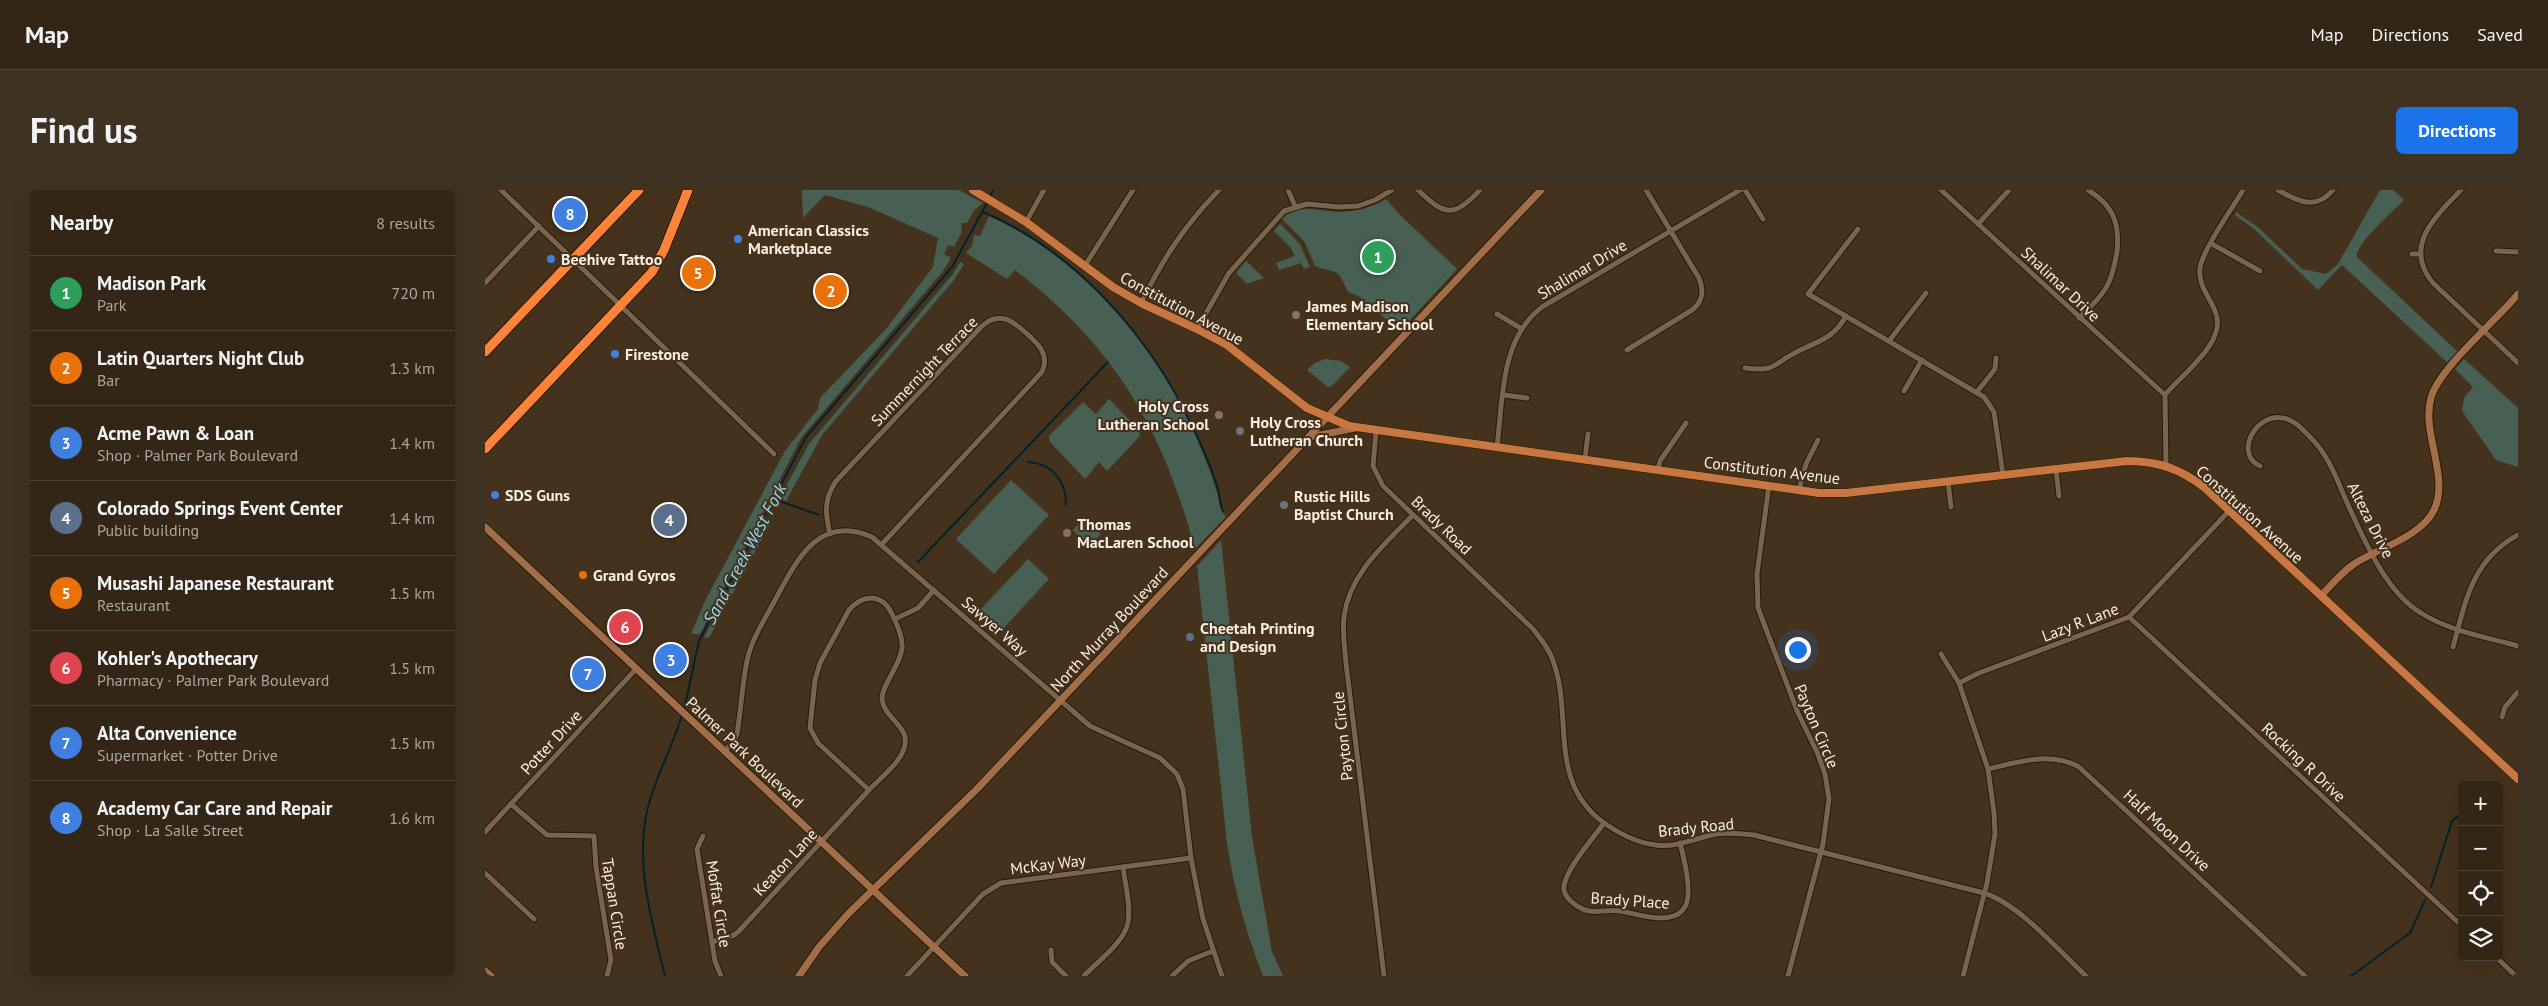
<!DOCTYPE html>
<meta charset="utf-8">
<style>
:root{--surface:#332616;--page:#3e3223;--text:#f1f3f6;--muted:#a9a5a1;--line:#4e4335;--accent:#1a73e8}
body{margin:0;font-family:"PT Sans",sans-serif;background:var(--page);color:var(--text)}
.controls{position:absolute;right:15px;bottom:15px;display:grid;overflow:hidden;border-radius:8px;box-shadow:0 5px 20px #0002}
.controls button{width:45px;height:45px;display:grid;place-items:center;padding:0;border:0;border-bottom:1px solid var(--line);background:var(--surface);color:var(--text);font:25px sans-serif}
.you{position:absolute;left:1312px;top:459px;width:18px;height:18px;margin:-12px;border:4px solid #fff;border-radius:50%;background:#1a73e8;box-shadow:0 0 0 8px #1a73e833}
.badge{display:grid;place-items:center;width:32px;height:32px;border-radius:50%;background:var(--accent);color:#fff;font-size:16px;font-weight:700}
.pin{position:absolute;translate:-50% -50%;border:2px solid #fff;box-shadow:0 1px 5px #0006}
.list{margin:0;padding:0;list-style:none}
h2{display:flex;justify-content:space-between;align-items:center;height:65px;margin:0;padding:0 20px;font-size:21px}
h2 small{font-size:16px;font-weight:400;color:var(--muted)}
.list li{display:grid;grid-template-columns:32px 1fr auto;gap:15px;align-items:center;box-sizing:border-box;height:75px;padding:0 20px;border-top:1px solid var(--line)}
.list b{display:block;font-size:19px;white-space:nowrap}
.list p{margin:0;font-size:16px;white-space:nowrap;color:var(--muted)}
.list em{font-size:16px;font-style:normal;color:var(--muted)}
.icon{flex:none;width:28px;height:28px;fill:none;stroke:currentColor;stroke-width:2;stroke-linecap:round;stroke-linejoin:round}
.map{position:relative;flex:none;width:2033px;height:786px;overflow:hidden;border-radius:8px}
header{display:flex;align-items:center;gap:30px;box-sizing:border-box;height:70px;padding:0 25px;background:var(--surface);border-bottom:1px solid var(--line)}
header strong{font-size:24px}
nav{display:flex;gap:28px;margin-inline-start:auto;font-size:18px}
.intro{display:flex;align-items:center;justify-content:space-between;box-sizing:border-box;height:120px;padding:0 30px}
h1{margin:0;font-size:35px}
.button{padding:12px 22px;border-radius:8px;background:var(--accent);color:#fff;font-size:18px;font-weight:700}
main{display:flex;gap:30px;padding:0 30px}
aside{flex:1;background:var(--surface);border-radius:8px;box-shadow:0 5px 20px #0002}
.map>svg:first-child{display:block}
.green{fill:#486053}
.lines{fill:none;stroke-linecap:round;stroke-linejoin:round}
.stream{stroke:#00232d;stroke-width:2}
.street-casing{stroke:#2a1905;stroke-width:7}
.secondary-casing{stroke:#2a1905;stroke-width:9}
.primary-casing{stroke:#2a1905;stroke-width:9}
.highway-casing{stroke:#2a1905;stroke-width:11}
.street{stroke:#79654f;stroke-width:5}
.secondary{stroke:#a16e49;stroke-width:7}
.primary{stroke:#c87742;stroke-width:8}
.highway{stroke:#fd833a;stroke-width:9}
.shop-dot{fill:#3f7fe0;stroke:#44321d;stroke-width:2}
.education-dot{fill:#8d6e63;stroke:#44321d;stroke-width:2}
.worship-dot{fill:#6b7280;stroke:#44321d;stroke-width:2}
.food-dot{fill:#e8710a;stroke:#44321d;stroke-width:2}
.service-dot{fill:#5c6f8a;stroke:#44321d;stroke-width:2}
.labels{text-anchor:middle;stroke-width:4;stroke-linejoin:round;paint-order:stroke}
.poi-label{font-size:16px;font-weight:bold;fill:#f9ede1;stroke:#44321d;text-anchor:start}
.street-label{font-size:16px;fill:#f9ede1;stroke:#44321d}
.water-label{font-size:18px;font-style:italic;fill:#89dcf5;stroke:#44321d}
</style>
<header>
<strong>Map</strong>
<nav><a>Map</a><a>Directions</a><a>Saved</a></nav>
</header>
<div class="intro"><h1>Find us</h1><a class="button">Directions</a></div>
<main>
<aside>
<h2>Nearby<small>8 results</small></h2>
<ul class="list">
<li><span class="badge" style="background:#2e9e5b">1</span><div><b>Madison Park</b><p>Park</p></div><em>720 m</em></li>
<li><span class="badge" style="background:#e8710a">2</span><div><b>Latin Quarters Night Club</b><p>Bar</p></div><em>1.3 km</em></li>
<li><span class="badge" style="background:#3f7fe0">3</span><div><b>Acme Pawn &amp; Loan</b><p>Shop · Palmer Park Boulevard</p></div><em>1.4 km</em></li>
<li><span class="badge" style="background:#5c6f8a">4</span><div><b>Colorado Springs Event Center</b><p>Public building</p></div><em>1.4 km</em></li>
<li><span class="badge" style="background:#e8710a">5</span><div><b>Musashi Japanese Restaurant</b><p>Restaurant</p></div><em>1.5 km</em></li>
<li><span class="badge" style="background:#e0444e">6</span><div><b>Kohler's Apothecary</b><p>Pharmacy · Palmer Park Boulevard</p></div><em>1.5 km</em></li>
<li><span class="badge" style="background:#3f7fe0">7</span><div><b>Alta Convenience</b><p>Supermarket · Potter Drive</p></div><em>1.5 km</em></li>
<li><span class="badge" style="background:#3f7fe0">8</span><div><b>Academy Car Care and Repair</b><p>Shop · La Salle Street</p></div><em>1.6 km</em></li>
</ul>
</aside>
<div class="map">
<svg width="2033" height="786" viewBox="0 0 2033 786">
<rect width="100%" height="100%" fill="#44321d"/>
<!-- green -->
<g class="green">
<path d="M317,0H474L498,13L489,20L482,33H477L476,44L469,57L463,55L459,64L466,68L458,81L316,248L215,444H206L220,411L300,261L333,219L335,208L402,138L448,77L453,48L383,17L340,5L318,28Z"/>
<path d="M1895,0H1908L1919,10C1909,20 1869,55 1872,67L1973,162L1963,173L1857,75L1833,100L1769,39L1750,25L1751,22L1774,38L1817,79L1841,84L1853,74Z"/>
<path d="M901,9L915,25L972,79L915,141L875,107L863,102C851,76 855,85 830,76L819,51L797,29C814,13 832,21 853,22C869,22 887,18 901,9Z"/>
<path d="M504,26C592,64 669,153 708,239C716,258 724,278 731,299C735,309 733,319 741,327L710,359C678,239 629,156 530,80L522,89L481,63L487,56L489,45L495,46Z"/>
<path d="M795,34L815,54L825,77L819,79L816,73L794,80L791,73L810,66L805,57L789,41Z"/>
<path d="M761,71L779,88L762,94L751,83Z"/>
<path d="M475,72L479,74L469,90L337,245L301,311L294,309L324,254L468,84Z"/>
<path d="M840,169L856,171L865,177L847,196L843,197L822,180L830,173Z"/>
<path d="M1979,169L2033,218V277L2011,270L1977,221L1979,208L1988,197L1970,179Z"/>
<path d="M624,209L654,240L655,246L622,281L614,272L600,289L565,252L564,246L598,212L611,224Z"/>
<path d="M526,290L564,325L509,384L471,349Z"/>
<path d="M284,328L286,332L224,448L219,447Z"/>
<path d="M599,328L616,344L604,356L588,340Z"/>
<path d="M736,350L767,647L787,762L798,786H778C761,743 749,699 742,653L712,376Z"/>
<path d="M543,369L564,389L516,441L495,420Z"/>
</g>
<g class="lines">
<!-- stream -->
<g class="stream">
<path d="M505,7L508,0"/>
<path d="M498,22C590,61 665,146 707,236C717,256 727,278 733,300C735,307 735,315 738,321"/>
<path d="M543,272C567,273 582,292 581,315"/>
<path d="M289,309L334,325"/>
<path d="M433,372L623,172"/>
<path d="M199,520L214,451L321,247L467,77L503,11"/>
<path d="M2014,595H2015"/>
<path d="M1946,697L1967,631L1977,623"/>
<path d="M180,786C167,732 149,672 163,617C171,585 188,556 197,525"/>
<path d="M1866,786L1925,743L1940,710"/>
</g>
<defs>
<g id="street">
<path d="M16,0L289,264"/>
<path d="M803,0L810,16"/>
<path d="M933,0C960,26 968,28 995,0"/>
<path d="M1260,0L1278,29"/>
<path d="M1456,0L1680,205"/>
<path d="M1793,0C1812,11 1831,21 1848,0"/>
<path d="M1976,0C1951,26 1917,56 1948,93L2033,173"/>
<path d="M541,32L559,0"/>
<path d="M1493,34L1524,0"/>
<path d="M1373,39L1323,104L1499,207L1509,222L1518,285"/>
<path d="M1727,54L1775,81"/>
<path d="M2011,61L2033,62"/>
<path d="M1927,64H1936"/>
<path d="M599,77L648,0"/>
<path d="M0,93L54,36"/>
<path d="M656,113C678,69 699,36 734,0"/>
<path d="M1012,124L1037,139"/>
<path d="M1594,128C1604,118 1616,108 1622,96C1628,85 1630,73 1632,62C1635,33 1628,15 1603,0"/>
<path d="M712,139L744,83L799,21L822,14L854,17L873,16L890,10L907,0"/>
<path d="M1404,151L1441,103"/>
<path d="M1142,160L1207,120C1218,112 1219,100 1214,88L1161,0"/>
<path d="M1260,178C1268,179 1276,180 1284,178C1293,175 1299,168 1308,164C1331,151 1347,151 1361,126"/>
<path d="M1419,201L1437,170"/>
<path d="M1492,202L1510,179L1511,168"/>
<path d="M1019,205L1042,208"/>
<path d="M891,241L888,276L898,296L1048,439C1055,448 1063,457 1067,468C1090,526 1060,593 1122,635C1137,645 1153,653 1171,655C1191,658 1211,648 1231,644C1243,642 1256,644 1269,645L1499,703C1534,714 1573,760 1601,786"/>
<path d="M1012,257C1018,209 1015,149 1057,117L1255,0"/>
<path d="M1100,269L1103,244"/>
<path d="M1681,276L1680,205C1697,184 1744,151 1730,121C1724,106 1713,95 1715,78C1718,59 1747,19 1758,0"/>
<path d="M1775,276C1748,263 1772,222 1798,228C1810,230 1818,240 1826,248C1845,267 1853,293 1864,317C1880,352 1902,403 1936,423C1964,441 2001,447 2033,456"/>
<path d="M1173,279L1175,271L1201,233"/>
<path d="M1571,279L1574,306"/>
<path d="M1463,291L1466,317"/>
<path d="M1284,295L1272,384L1273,418L1313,523L1332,562L1340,584L1344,609L1338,654L1303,786"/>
<path d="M1314,300L1321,274L1333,250"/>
<path d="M345,344C340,323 339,309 351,291L497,136C514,121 527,130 541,143C553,154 565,164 557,182L397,354"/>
<path d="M1644,427L1977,736"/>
<path d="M410,429L433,418L449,400"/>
<path d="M1968,457C1981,410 1987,370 2033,345"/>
<path d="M1456,464L1474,493L1503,579L1509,623L1510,644L1502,693L1478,786"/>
<path d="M1474,493L1494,483L1644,427L1744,321"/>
<path d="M2017,527L2020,517L2033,502"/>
<path d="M240,561L249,551L252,544C256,520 257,495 262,471C266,450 279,431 289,412C311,372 332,323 387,347L605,536L675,568L692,584L698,599L706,668L718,729L737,786"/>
<path d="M1503,579C1534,572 1565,561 1594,577L1820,786"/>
<path d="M26,614L62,645L109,646L111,677L126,770L122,786"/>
<path d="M1119,633C1109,647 1076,684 1079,701C1081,706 1084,710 1088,713C1107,728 1116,718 1135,721C1153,724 1188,737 1200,717C1208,703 1199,668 1195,653"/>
<path d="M0,642L151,479"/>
<path d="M218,646L212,659L230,771L236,786"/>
<path d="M0,683L49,729"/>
<path d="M227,752L249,745L254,741L384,600L333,553L325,538L330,490L335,473L364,420C370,413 377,408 387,408C397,409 403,415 407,424C423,456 419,461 403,491C400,497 397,502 397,509C399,528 424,536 420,555C417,572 395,588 384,600"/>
<path d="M566,760L567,772L581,786"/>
<path d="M2011,767L2031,786"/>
<path d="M422,786L498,704L516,693L706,668"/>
<path d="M599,786C613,771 640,752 643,732C646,715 640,694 638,677"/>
<path d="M687,786L703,771L728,761"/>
<path d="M899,786L861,473C860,458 857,442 859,427C864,384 900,354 928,325"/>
</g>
<g id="secondary">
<path d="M825,247L870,238"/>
<path d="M0,337L480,786"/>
<path d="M1836,406C1846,395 1856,383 1869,374C1892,359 1937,346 1949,320C1965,287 1936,243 1946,208C1953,179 2012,130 2033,104"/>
<path d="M0,781L6,786"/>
<path d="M314,786L334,757L363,724L492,599L1056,0"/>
</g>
<path id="primary" d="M488,0L541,32L628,97L656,113L712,139L742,155L822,218L864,236L1334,303H1361L1642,271C1673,271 1696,279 1720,298L2033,589"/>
<g id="highway">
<path d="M0,162L154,0"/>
<path d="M0,259L167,82L179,60L203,0"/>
</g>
</defs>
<!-- street casing -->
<use href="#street" class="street-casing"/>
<!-- secondary casing -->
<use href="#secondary" class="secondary-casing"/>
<!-- primary casing -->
<use href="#primary" class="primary-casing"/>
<!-- highway casing -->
<use href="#highway" class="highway-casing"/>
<!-- street -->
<use href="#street" class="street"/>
<!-- secondary -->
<use href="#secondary" class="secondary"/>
<!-- primary -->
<use href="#primary" class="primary"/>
<!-- highway -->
<use href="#highway" class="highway"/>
</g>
<!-- markers -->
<g class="shop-dot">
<circle cx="253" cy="49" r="5"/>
<circle cx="66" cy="69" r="5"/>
<circle cx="130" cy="164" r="5"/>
<circle cx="10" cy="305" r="5"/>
</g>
<g class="education-dot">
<circle cx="811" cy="125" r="5"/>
<circle cx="734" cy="225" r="5"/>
<circle cx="582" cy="343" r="5"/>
</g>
<g class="worship-dot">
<circle cx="755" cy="241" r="5"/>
<circle cx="799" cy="315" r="5"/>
</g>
<circle class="food-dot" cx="98" cy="385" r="5"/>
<circle class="service-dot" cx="705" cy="447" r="5"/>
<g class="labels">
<!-- poi labels -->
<g class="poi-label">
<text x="263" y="46">American Classics<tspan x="263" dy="18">Marketplace</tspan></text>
<text x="76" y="75">Beehive Tattoo</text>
<text x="821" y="122">James Madison<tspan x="821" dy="18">Elementary School</tspan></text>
<text x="140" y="170">Firestone</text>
<text x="724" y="222" text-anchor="end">Holy Cross<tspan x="724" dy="18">Lutheran School</tspan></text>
<text x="765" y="238">Holy Cross<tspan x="765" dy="18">Lutheran Church</tspan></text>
<text x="20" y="311">SDS Guns</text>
<text x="809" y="312">Rustic Hills<tspan x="809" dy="18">Baptist Church</tspan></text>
<text x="592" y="340">Thomas<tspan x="592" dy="18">MacLaren School</tspan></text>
<text x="108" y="391">Grand Gyros</text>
<text x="715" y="444">Cheetah Printing<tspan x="715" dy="18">and Design</tspan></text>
</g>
<!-- street labels -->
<g class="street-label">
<text transform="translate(1097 79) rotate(-31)" y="6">Shalimar Drive</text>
<text transform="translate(1576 94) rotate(43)" y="6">Shalimar Drive</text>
<text transform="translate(697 118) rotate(28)" y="6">Constitution Avenue</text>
<text transform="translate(439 181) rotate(-46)" y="6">Summernight Terrace</text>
<text transform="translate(1287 280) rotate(7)" y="6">Constitution Avenue</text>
<text transform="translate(1765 324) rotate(42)" y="6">Constitution Avenue</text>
<text transform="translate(1886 330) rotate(63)" y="6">Alteza Drive</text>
<text transform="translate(957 335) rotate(44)" y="6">Brady Road</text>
<text transform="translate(1595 432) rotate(-21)" y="6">Lazy R Lane</text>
<text transform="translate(510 436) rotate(41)" y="6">Sawyer Way</text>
<text transform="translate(624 439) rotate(-47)" y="6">North Murray Boulevard</text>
<text transform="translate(1332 536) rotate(67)" y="6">Payton Circle</text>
<text transform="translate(857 546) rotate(-96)" y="6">Payton Circle</text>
<text transform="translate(66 552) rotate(-47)" y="6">Potter Drive</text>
<text transform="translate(260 562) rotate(43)" y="6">Palmer Park Boulevard</text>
<text transform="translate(1819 572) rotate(43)" y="6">Rocking R Drive</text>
<text transform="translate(1211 637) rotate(-6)" y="6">Brady Road</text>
<text transform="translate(1682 640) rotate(43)" y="6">Half Moon Drive</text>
<text transform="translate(300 672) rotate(-47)" y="6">Keaton Lane</text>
<text transform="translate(563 674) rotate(-7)" y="6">McKay Way</text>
<text transform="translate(1145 710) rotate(4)" y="6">Brady Place</text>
<text transform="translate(130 714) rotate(81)" y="6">Tappan Circle</text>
<text transform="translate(234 714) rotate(81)" y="6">Moffat Circle</text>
</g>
<!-- water labels -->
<g class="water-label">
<text transform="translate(260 364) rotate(-62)" y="6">Sand Creek West Fork</text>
</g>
</g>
</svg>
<div class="controls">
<button>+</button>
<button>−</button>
<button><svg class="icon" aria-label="locate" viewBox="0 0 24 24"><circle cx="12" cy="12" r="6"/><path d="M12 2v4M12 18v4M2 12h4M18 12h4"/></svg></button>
<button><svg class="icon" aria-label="layers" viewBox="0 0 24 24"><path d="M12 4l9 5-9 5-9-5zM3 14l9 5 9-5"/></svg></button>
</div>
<div class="you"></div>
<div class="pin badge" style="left:893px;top:67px;background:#2e9e5b">1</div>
<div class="pin badge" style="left:346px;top:101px;background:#e8710a">2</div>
<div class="pin badge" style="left:186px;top:470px;background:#3f7fe0">3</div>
<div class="pin badge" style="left:184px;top:330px;background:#5c6f8a">4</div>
<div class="pin badge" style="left:213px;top:83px;background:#e8710a">5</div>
<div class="pin badge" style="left:140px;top:437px;background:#e0444e">6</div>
<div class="pin badge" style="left:103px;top:484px;background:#3f7fe0">7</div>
<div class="pin badge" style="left:85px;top:24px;background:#3f7fe0">8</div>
</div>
</main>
